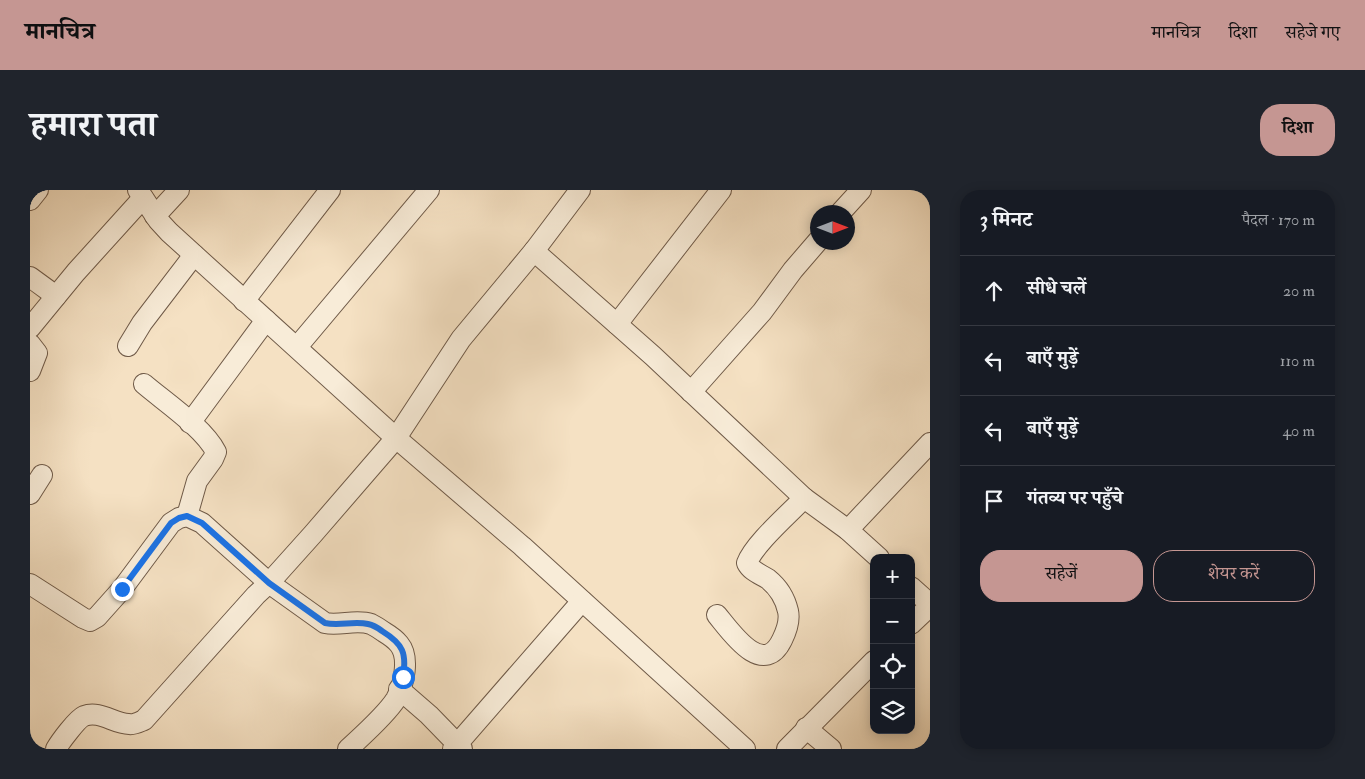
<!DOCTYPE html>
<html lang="hi">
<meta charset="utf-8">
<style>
:root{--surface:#171b24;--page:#20242c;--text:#f1f3f6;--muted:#9ea1a6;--line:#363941;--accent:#c59692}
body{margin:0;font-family:"IM FELL Double Pica","Noto Serif Devanagari",serif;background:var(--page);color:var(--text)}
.controls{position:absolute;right:15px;bottom:15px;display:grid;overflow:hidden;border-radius:10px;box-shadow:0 2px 12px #0003}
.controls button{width:45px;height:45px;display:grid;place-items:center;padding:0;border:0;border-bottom:1px solid var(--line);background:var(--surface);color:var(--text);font:25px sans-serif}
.compass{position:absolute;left:780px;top:15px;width:45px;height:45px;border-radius:50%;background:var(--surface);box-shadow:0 2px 12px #0003;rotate:90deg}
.stop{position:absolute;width:15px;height:15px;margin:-11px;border:4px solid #1a73e8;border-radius:50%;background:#fff}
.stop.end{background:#1a73e8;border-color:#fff;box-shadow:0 1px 5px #0008}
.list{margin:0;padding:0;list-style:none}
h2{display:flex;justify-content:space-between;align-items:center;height:65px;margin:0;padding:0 20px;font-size:21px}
h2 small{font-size:16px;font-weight:400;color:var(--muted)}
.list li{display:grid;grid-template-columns:32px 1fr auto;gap:15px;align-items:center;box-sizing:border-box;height:70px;padding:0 20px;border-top:1px solid var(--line)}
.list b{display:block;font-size:19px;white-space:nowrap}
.list em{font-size:16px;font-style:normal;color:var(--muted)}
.actions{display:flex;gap:10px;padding:15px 20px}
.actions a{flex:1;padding:11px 0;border:1px solid var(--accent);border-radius:20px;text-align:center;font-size:18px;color:var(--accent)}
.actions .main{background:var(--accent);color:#111}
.icon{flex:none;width:28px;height:28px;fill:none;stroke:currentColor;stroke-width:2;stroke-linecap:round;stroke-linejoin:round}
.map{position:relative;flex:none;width:900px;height:559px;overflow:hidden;border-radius:20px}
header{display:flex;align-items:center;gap:30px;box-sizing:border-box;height:70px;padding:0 25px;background:var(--accent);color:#111}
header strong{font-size:24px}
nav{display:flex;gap:28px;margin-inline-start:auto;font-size:18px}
.intro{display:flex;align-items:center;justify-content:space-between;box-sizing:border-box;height:120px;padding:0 30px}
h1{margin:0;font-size:35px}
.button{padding:12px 22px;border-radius:20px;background:var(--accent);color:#111;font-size:18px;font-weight:700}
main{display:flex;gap:30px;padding:0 30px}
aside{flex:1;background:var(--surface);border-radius:20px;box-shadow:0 2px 12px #0003}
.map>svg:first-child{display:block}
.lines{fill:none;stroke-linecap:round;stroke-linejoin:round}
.minor-casing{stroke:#6f5a48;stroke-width:22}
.minor{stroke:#f8ecd8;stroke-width:20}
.route{stroke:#1a73e8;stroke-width:6}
</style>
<header>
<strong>मानचित्र</strong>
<nav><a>मानचित्र</a><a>दिशा</a><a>सहेजे गए</a></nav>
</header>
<div class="intro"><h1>हमारा पता</h1><a class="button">दिशा</a></div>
<main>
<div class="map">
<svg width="900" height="559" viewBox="0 0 900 559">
<rect width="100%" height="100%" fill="#f5e1c3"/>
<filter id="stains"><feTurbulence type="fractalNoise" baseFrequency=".004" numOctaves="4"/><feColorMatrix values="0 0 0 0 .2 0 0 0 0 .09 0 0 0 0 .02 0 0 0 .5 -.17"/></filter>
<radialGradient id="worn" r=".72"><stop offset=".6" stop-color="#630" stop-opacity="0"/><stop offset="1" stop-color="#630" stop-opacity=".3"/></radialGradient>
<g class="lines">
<defs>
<g id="minor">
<path d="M108,0L128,30L139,42L366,248L492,356L715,559"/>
<path d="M0,10L8,0"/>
<path d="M811,22L831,0"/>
<path d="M125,26L149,0"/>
<path d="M504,61L550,0"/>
<path d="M0,87L26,106"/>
<path d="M214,111L300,0"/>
<path d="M587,134L691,0"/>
<path d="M0,138L46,82L113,8"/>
<path d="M0,154L7,163L0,181"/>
<path d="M98,156L112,133L164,65"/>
<path d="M267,157L399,0"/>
<path d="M114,194C135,212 174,238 186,262L183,269L167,291L157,326"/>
<path d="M661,202L732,122L763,80L788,51"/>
<path d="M160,233L236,130"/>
<path d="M0,304L12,285"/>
<path d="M818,340L900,253"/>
<path d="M0,394L53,428L60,431L67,427L92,399L141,333L149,328L157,326L172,333L239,393L295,433C310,436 326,429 341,434C345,436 350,439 354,442C359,445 365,449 369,454C380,467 374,495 366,509C356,525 332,546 318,559"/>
<path d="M881,397L900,414"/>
<path d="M687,425C701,442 733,489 752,450C756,442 760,430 758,421C755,408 748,397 738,389C730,384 721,381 717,373C724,354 759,324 774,308L818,340L849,368"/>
<path d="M881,434L900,416"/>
<path d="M369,499L399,525L432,559"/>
<path d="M776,538L801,559"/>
<path d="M26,559C30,552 47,529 54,526C70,520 84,534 99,534C104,535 109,532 114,530L226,405L239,393L283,344L366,248L431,149L504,61L623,166L774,308"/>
<path d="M423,559L552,411"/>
<path d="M757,559L844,471"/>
</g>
</defs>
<!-- minor casing -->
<use href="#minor" class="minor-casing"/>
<!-- minor -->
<use href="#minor" class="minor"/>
</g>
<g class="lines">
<!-- route -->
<path class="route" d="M92,399L141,333L149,328L157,326L172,333L239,393L295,433C309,436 324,431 338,434C343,435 348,438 352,441C373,454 377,463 373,487"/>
</g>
<rect width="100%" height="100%" filter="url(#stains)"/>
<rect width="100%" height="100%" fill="url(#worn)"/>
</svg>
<div class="controls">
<button>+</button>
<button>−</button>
<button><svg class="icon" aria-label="locate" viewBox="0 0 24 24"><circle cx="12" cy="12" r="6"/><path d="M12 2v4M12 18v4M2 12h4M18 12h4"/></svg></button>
<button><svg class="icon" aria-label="layers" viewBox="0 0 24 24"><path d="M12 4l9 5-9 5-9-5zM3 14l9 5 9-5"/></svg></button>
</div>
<svg class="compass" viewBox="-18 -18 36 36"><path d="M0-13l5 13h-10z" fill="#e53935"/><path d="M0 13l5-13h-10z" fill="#9ea1a6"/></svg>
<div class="stop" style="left:373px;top:487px"></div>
<div class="stop end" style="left:92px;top:399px"></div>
</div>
<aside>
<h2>3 मिनट<small>पैदल · 170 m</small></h2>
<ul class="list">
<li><svg class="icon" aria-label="ahead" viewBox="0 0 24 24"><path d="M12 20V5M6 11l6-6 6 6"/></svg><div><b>सीधे चलें</b></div><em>20 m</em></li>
<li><svg class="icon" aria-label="left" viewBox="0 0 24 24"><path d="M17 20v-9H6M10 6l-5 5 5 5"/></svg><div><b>बाएँ मुड़ें</b></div><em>110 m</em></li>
<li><svg class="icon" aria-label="left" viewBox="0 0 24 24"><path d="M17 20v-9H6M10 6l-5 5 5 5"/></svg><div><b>बाएँ मुड़ें</b></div><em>40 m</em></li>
<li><svg class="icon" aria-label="arrive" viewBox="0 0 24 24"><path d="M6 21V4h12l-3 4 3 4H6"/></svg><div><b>गंतव्य पर पहुँचे</b></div></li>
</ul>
<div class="actions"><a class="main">सहेजें</a><a>शेयर करें</a></div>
</aside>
</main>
